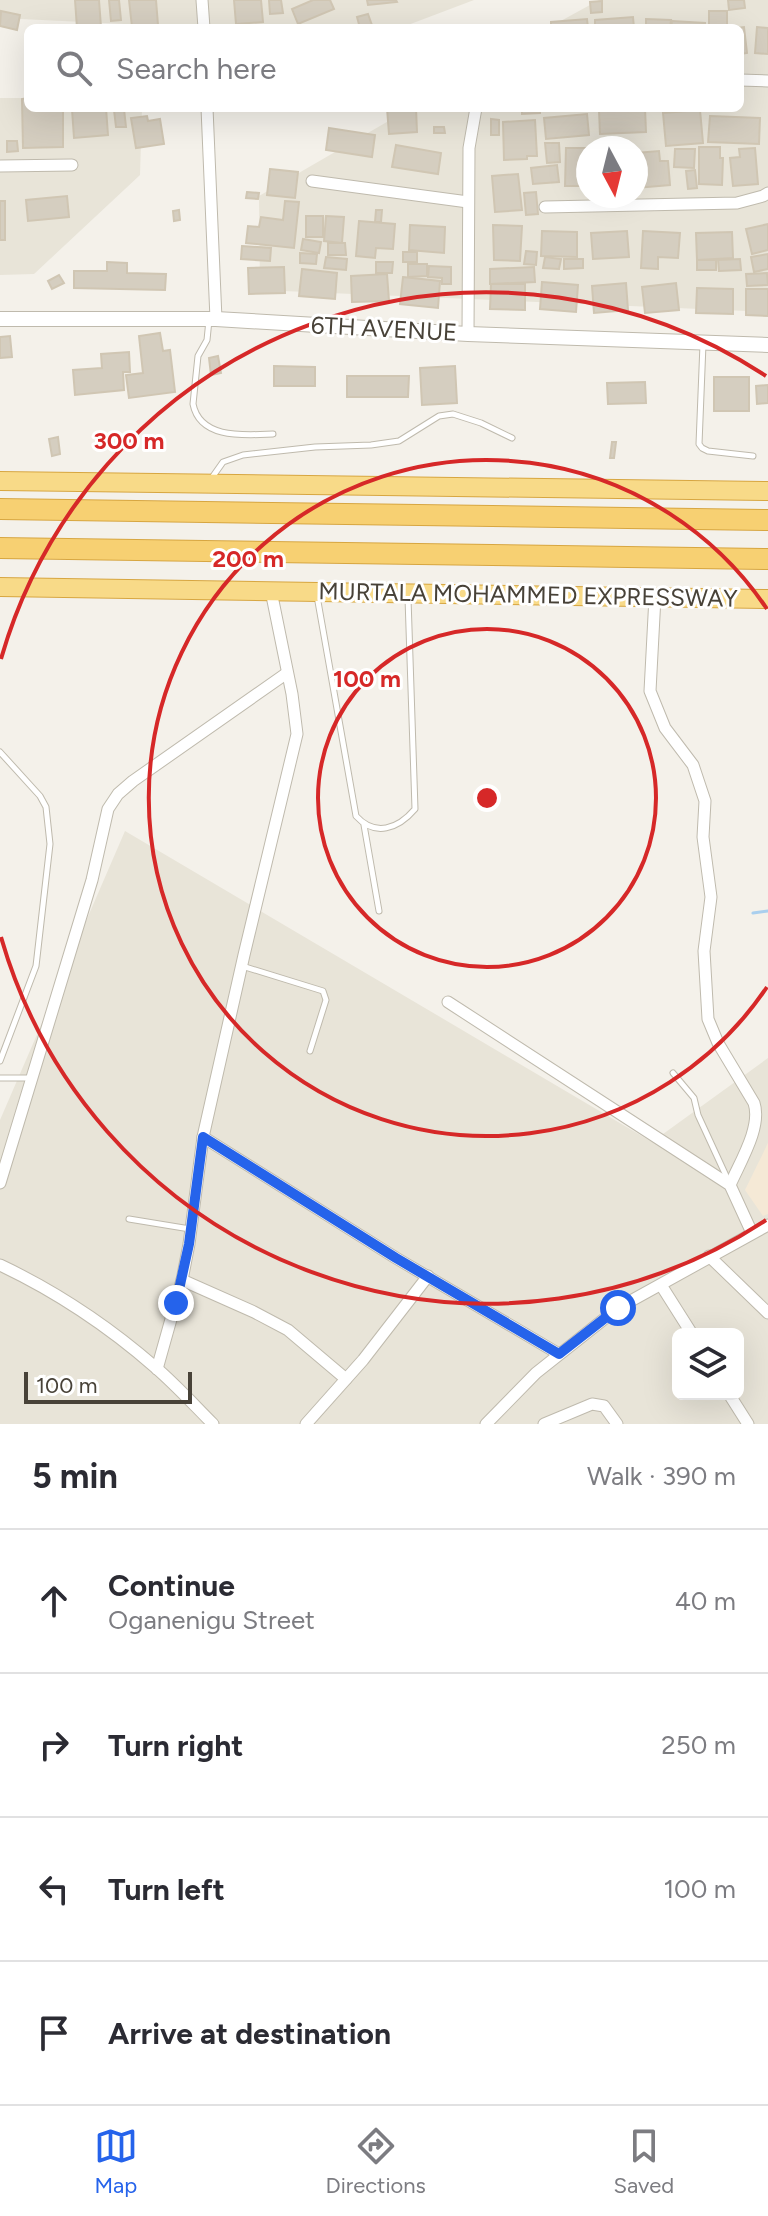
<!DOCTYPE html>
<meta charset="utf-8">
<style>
:root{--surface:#fff;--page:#f7f7f7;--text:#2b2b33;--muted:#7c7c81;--line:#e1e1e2;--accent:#2563eb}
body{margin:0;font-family:Figtree,sans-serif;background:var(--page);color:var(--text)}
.controls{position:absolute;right:24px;bottom:24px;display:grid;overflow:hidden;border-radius:12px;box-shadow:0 8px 32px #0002}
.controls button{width:72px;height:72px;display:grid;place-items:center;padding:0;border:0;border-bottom:2px solid var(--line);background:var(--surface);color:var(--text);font:40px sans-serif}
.compass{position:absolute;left:576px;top:136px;width:72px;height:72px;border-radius:50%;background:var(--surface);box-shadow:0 8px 32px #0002;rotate:173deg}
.scale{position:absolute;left:24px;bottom:20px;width:168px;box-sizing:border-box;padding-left:8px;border:4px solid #484238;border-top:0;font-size:22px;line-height:28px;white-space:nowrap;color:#484238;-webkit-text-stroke:6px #fff;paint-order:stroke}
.stop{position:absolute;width:24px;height:24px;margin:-18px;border:6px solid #2563eb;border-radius:50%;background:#fff}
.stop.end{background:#2563eb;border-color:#fff;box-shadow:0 2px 8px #0008}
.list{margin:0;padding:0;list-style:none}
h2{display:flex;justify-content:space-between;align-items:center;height:104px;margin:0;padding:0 32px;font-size:34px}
h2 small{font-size:26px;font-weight:400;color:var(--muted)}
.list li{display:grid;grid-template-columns:52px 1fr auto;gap:24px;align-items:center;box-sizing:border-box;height:144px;padding:0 32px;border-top:2px solid var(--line)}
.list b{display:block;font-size:30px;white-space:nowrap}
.list p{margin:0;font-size:26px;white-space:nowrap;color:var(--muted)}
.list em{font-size:26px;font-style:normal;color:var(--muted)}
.icon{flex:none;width:44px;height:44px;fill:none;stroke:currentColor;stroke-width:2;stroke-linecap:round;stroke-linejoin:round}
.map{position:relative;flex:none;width:768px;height:1424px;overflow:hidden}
.search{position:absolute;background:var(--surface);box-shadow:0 8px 32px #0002;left:24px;right:24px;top:24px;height:88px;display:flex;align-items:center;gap:20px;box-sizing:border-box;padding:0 28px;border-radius:12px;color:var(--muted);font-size:30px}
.sheet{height:680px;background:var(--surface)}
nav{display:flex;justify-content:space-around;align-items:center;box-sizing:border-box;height:112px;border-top:2px solid var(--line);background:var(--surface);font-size:22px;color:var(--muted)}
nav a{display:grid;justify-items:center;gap:4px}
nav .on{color:var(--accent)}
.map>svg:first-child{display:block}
.residential{fill:#e8e4d8;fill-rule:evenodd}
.commercial{fill:#f5e9d6}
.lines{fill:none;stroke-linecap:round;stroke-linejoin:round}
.stream{stroke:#a9cfee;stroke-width:3}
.building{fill:#d5cec0;stroke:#d0c6b3;stroke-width:2}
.service-casing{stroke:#bfbaad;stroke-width:7}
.minor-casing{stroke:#bfbaad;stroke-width:13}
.tertiary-casing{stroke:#bfbaad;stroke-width:16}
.trunk-casing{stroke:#d7a641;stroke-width:20}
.motorway-casing{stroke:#d7a641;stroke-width:22}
.service{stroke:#fff;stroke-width:5}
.minor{stroke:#fff;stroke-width:11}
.tertiary{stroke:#fff;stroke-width:14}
.trunk{stroke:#f8da88;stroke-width:18}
.motorway{stroke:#f7d072;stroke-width:20}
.route{stroke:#2563eb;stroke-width:10}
.ring{fill:none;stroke:#d62828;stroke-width:4}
.labels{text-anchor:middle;stroke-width:6;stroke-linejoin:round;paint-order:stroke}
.street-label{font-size:24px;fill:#484238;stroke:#fff}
.centre{fill:#d62828;stroke:#fff;stroke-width:4}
.ring-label{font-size:24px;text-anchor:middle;font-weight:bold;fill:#d62828;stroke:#fff;stroke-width:6;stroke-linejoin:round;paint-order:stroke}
</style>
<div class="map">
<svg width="768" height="1424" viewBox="0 0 768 1424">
<rect width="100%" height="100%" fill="#f4f1ea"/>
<!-- residential -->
<g class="residential">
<path d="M0,0H474L400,28H207L0,18Z"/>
<path d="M599,0H768V312L260,290L259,196L411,108H740V28H548ZM588,148H636V196H588Z"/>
<path d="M0,98H28V108H142L140,175L34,274L0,275Z"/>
<path d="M125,831L652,1142L768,1058V1424H0V1120ZM678,1334H738V1394H678Z"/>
</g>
<!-- commercial -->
<path class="commercial" d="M768,1143V1214L763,1216L745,1190Z"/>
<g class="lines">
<!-- stream -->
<path class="stream" d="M753,913L768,911"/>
</g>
<!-- building -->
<g class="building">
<path d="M75,0H99L101,27L77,28Z"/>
<path d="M109,0H119L121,20L111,21Z"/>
<path d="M129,0H156L158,25L132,27Z"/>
<path d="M234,0H261L263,22L236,24Z"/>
<path d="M269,0H281L283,13L270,14Z"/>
<path d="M313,0H330L334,9L298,24L292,9Z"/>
<path d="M367,0H396L397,2L368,5Z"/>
<path d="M728,0H744L745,8L729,10Z"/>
<path d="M602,1V12L591,13L590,2Z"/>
<path d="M1,11L20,15L17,30L0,26Z"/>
<rect x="709" y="11" width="18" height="15"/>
<path d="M368,14L373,28H360L357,17Z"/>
<path d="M633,17L634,28H595V20Z"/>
<path d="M587,19L588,28H551V22Z"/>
<path d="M646,19L671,20L670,28H646Z"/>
<path d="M672,21L705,23V28H671Z"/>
<path d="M744,27L747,53L740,54V28H736Z"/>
<path d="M757,27L768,28V54L755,53Z"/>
<path d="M28,98V108H63V147L23,148L22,99Z"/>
<path d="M106,108L108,135L74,138L72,109Z"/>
<path d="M387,108H416L417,132L389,134Z"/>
<path d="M522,108H540V113L522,114Z"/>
<path d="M645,108L646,132L600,134L599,110Z"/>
<path d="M124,109L126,127H116L114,110Z"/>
<path d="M700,110L703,143L666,146L663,113Z"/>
<path d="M587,114L589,135L546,139L544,118Z"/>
<path d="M147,116L148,121L160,119L164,144L136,148L131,118Z"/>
<path d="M710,116L760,118L759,144L708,142Z"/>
<path d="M491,119L499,120V135H491Z"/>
<path d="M535,120L537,156H527V159L504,160L503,122Z"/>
<path d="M434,127H444L445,133H434Z"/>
<path d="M329,128L375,135L372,157L326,150Z"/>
<path d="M7,141H17L18,151L7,152Z"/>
<path d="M545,143H559L560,162L547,163Z"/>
<path d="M396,145L441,153L438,174L392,167Z"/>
<path d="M699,147H720V158H723L722,185L699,184Z"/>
<path d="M566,148H588V186H565Z"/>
<path d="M755,148L758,184L733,186L730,158L740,157L739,149Z"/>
<path d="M675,149H695L694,168L674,167Z"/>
<path d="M659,151L660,161H668L670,185L636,188V153Z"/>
<path d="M557,165L559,182L533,184L531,168Z"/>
<path d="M270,169L298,172L295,198L267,195Z"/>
<path d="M695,170L697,188L688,189L686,171Z"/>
<path d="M518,174L522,210L495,212L492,176Z"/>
<path d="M247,192L259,193L258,199L246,198Z"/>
<path d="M536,192L538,214L526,215L524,193Z"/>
<path d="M67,196L69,217L28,221L26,200Z"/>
<rect x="0" y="201" width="5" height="39"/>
<path d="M285,201L299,202L294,248L246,243L248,226L259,227L261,217L283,220Z"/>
<path d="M179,210L180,220L174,221L173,211Z"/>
<path d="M376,210H382L381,222H375Z"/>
<rect x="306" y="216" width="17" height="21"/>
<path d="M326,216L344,217L342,243L324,241Z"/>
<path d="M359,221L395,224L393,249L376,248L375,258L356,256Z"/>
<path d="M768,224V250L752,254L746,229Z"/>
<path d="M410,225L445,227L444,253L409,250Z"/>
<path d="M493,225L522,226L520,261L494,260Z"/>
<path d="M542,231L577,232V257L541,256Z"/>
<path d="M627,231L629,257L593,259L591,233Z"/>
<path d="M643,231L680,233L678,258L658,257V269L641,268Z"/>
<path d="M732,232L733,258L697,260L696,233Z"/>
<path d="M303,239L321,242L319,253L301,250Z"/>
<path d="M328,243H345L346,255H328Z"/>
<path d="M242,246L271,248L270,261L241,259Z"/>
<path d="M526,251L537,252L536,265L524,264Z"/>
<rect x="403" y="252" width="14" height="10"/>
<path d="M300,253L317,254L316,264L300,263Z"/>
<path d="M768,254V269L754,272L751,257Z"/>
<path d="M326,257L347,259L346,270L324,268Z"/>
<path d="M545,257L561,259L559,269L543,268Z"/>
<path d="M564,259H583V268L564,269Z"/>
<path d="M740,259L741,270L719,271L718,260Z"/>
<rect x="697" y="260" width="19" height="10"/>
<path d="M107,262L127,263V273L166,274L165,290L74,288V271H107Z"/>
<path d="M376,262H393L392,273H376Z"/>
<path d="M408,264H427V276L408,277Z"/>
<path d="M429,266L451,267V284H442V278L428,277Z"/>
<path d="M284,267L285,293L249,294L248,268Z"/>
<path d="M534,267L535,282L490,284V269Z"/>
<path d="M302,269L337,273L335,299L299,296Z"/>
<path d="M767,273L768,285L747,286L746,274Z"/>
<path d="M387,274L389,301L352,302L351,276Z"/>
<path d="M59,275L64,283L52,289L48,281Z"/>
<path d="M403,277L440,281L438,308L400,304Z"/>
<path d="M542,282L578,285L576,312L540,309Z"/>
<path d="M626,283L628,310L594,313L592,286Z"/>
<path d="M676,283L679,310L645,313L642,287Z"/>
<path d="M491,284H525V310L490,309Z"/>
<path d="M697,288L733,289V314L696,313Z"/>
<path d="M746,289H768V316L746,315Z"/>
<path d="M160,333L163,351L170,350L175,392L129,398L126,375L143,373L139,336Z"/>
<path d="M10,336L12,357L0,358V337Z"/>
<path d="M129,352L130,372H123L124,390L75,395L73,370L102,368L101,354Z"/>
<path d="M218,356L221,373L211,375L209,358Z"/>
<path d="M274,366L315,367V386H274Z"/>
<path d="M455,366L457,403L422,405L420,368Z"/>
<path d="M347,376H409L408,397H347Z"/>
<rect x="714" y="377" width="35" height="34"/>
<path d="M645,382L646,403L608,404L607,383Z"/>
<path d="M768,385V403L757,404L756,386Z"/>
<path d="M58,437L60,454L52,456L49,439Z"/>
<path d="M612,442H616L614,458H610Z"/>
</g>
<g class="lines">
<defs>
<g id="service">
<path d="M209,320L207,340L198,356L193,404C200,440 246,435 273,434"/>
<path d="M703,344L699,444L702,448L708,451L753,456"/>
<path d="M211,479L223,462L243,455L315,447L371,445L399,441L439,416L453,414L481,423L512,438"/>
<path d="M317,596L356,816C375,837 398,829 415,809L408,598"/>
<path d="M0,752L40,796L46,807L50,844L36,966L0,1061"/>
<path d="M364,825L379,911"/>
<path d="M242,966L323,991L326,1000L310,1051"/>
<path d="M673,1073L694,1098L698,1115L728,1180"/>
<path d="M0,1078H31"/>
<path d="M129,1219L190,1229"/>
</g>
<g id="minor">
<path d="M202,0L204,28"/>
<path d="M740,80L768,81"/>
<path d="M207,108L216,319"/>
<path d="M0,166L72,165"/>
<path d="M312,181L468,202"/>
<path d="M545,207L737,203L763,196L768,193"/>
<path d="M468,334L469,148L476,108"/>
<path d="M655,597L650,691L665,728L693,765L705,801L703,837L711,897L704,951L708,1019L718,1043L754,1103C762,1127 740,1162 730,1185"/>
<path d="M448,1002L730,1185L752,1233"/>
<path d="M203,1137L396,1258L559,1354"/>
<path d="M0,1183L92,880L108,809L118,794L133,781L287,673"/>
<path d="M709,1256L768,1313"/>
<path d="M0,1265C55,1291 109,1327 155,1367C176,1385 194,1405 213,1424"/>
<path d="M182,1280L254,1312L288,1330L346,1379"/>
<path d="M661,1285L692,1334"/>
<path d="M157,1369L182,1280L189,1244L203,1137L244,955L297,734L292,694L271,591"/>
<path d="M729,1394L748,1424"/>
<path d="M306,1424L363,1360L428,1276"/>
<path d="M486,1424L536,1373L618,1308L768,1225"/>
<path d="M544,1424L592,1404L604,1406L617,1424"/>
</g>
<path id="tertiary" d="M0,319H216L468,334L768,345"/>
<g id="trunk">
<path d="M0,481L768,491"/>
<path d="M0,587L768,599"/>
</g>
<g id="motorway">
<path d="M0,509L768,520"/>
<path d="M0,548L768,559"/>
</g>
</defs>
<!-- service casing -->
<use href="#service" class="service-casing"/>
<!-- minor casing -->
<use href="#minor" class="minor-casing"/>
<!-- tertiary casing -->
<use href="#tertiary" class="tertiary-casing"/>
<!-- trunk casing -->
<use href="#trunk" class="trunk-casing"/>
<!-- motorway casing -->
<use href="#motorway" class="motorway-casing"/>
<!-- service -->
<use href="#service" class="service"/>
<!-- minor -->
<use href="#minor" class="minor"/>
<!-- tertiary -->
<use href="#tertiary" class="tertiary"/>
<!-- trunk -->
<use href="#trunk" class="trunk"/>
<!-- motorway -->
<use href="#motorway" class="motorway"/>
</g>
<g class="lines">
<!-- route -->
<path class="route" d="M176,1303L189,1244L203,1137L396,1258L559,1354L618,1308"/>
</g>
<!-- distance rings -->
<g class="ring">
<circle cx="487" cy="798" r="169"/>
<path d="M767 987A338 338 0 1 1 767 609"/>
<path d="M766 1220A506 506 0 0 1 1 937M1 659A506 506 0 0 1 766 376"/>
</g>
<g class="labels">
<!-- street labels -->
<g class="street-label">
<text transform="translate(384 329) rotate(3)" y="8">6TH AVENUE</text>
<text transform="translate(528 595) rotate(1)" y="8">MURTALA MOHAMMED EXPRESSWAY</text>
</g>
</g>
<circle cx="487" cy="798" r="12" class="centre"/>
<g class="ring-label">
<text x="129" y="449">300 m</text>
<text x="248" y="567">200 m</text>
<text x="367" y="687">100 m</text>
</g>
</svg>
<div class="controls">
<button><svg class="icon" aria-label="layers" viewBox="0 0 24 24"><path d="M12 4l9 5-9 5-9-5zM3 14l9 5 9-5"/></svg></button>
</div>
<svg class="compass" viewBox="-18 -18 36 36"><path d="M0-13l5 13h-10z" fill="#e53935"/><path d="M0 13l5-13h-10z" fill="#7c7c81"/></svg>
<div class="scale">100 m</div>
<div class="stop" style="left:618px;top:1308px"></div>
<div class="stop end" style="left:176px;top:1303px"></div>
<div class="search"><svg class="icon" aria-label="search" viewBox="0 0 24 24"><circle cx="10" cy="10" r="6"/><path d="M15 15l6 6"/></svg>Search here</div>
</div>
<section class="sheet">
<h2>5 min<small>Walk · 390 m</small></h2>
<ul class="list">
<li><svg class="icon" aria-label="ahead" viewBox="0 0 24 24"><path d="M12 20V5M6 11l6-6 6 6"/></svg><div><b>Continue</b><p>Oganenigu Street</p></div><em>40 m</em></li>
<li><svg class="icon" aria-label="right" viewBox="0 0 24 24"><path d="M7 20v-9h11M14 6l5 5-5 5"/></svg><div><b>Turn right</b></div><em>250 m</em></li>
<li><svg class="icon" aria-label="left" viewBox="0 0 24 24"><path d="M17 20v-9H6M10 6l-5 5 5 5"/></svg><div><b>Turn left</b></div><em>100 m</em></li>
<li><svg class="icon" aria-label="arrive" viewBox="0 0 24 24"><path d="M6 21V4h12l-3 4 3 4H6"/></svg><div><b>Arrive at destination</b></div></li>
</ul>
</section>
<nav>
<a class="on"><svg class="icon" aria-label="map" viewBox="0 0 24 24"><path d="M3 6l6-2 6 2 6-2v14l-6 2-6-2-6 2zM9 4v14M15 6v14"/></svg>Map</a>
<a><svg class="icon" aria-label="directions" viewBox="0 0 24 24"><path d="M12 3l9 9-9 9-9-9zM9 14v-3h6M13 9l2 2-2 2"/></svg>Directions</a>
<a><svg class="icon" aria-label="saved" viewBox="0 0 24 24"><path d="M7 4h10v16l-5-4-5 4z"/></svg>Saved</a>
</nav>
